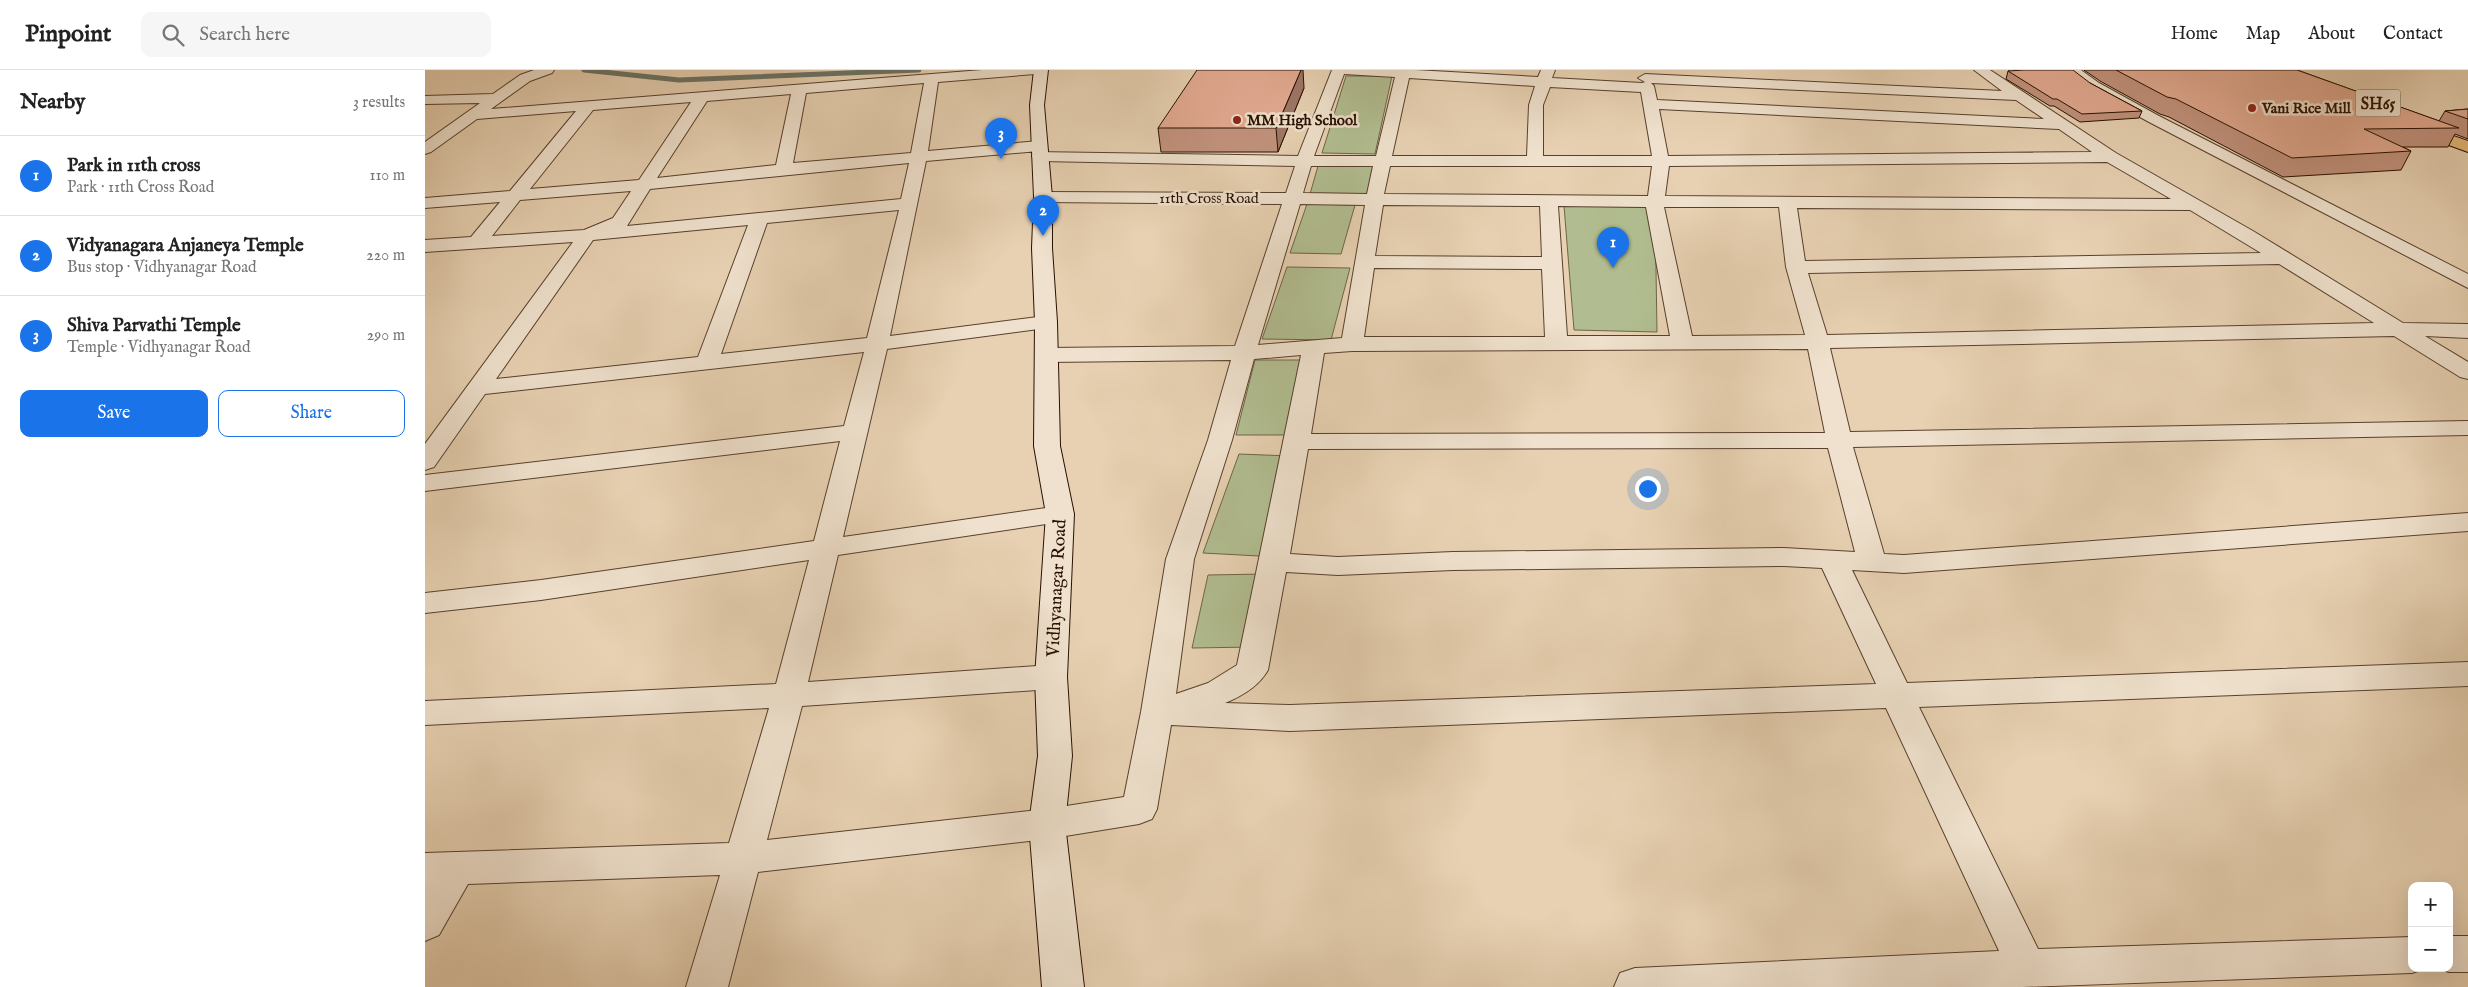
<!DOCTYPE html>
<meta charset="utf-8">
<style>
:root{--surface:#fff;--page:#f6f6f6;--text:#222;--muted:#767676;--line:#e0e0e0;--accent:#1a73e8}
body{margin:0;font-family:"IM FELL English",serif;background:var(--page);color:var(--text)}
.controls{position:absolute;right:15px;bottom:15px;display:grid;overflow:hidden;border-radius:10px;box-shadow:0 5px 20px #0002}
.controls button{width:45px;height:45px;display:grid;place-items:center;padding:0;border:0;border-bottom:1px solid var(--line);background:var(--surface);color:var(--text);font:25px sans-serif}
.you{position:absolute;left:1222px;top:418px;width:18px;height:18px;margin:-12px;border:4px solid #fff;border-radius:50%;background:#1a73e8;box-shadow:0 0 0 8px #1a73e833}
.badge{display:grid;place-items:center;width:32px;height:32px;border-radius:50%;background:var(--accent);color:#fff;font-size:16px;font-weight:700}
.pin{position:absolute;translate:-50% -41px;filter:drop-shadow(0 1px 2px #0008)}
.pin::after{content:'';position:absolute;top:26px;width:18px;height:15px;background:inherit;clip-path:polygon(0 0,100% 0,50% 100%)}
.list{margin:0;padding:0;list-style:none}
h2{display:flex;justify-content:space-between;align-items:center;height:65px;margin:0;padding:0 20px;font-size:21px}
h2 small{font-size:16px;font-weight:400;color:var(--muted)}
.list li{display:grid;grid-template-columns:32px 1fr auto;gap:15px;align-items:center;box-sizing:border-box;height:80px;padding:0 20px;border-top:1px solid var(--line)}
.list b{display:block;font-size:19px;white-space:nowrap}
.list p{margin:0;font-size:16px;white-space:nowrap;color:var(--muted)}
.list em{font-size:16px;font-style:normal;color:var(--muted)}
.actions{display:flex;gap:10px;padding:15px 20px}
.actions a{flex:1;padding:11px 0;border:1px solid var(--accent);border-radius:10px;text-align:center;font-size:18px;color:var(--accent)}
.actions .main{background:var(--accent);color:#fff}
.icon{flex:none;width:28px;height:28px;fill:none;stroke:currentColor;stroke-width:2;stroke-linecap:round;stroke-linejoin:round}
.map{position:relative;flex:none;width:2043px;height:917px;overflow:hidden}
header{display:flex;align-items:center;gap:30px;box-sizing:border-box;height:70px;padding:0 25px;background:var(--surface);border-bottom:1px solid var(--line)}
header strong{font-size:24px}
nav{display:flex;gap:28px;margin-inline-start:auto;font-size:18px}
.search{width:350px;height:45px;background:var(--page);display:flex;align-items:center;gap:12px;box-sizing:border-box;padding:0 18px;border-radius:10px;color:var(--muted);font-size:19px}
main{display:flex}
aside{flex:1;background:var(--surface)}
.map>svg:first-child{display:block}
.green{fill:#b1bd90;stroke:#6c6648}
.lines{fill:none;stroke-linecap:round;stroke-linejoin:round}
.stream{stroke:#6b7467;stroke-width:5}
.street-casing{stroke:#58402c;stroke-width:2}
.secondary-casing{stroke:#281000;stroke-width:2}
.primary-casing{stroke:#281000;stroke-width:2}
.street{fill:#efe1cd;fill-rule:evenodd}
.secondary{fill:#efe1cd;fill-rule:evenodd}
.primary{fill:#e4b879;fill-rule:evenodd}
.wall{fill:#c2927d;stroke:#281000}
.shaded-wall{fill:#9e7766;stroke:#281000}
.building{fill:#e2aa91;stroke:#281000}
.poi-dot{fill:#8f2418;stroke:#efe1cd;stroke-width:2}
.labels{text-anchor:middle;stroke-width:5;stroke-linejoin:round;paint-order:stroke}
.far-poi-label{font-size:15px;font-weight:bold;fill:#281000;stroke:#efe1cd;text-anchor:start}
.far-street-label{font-size:15px;fill:#281000;stroke:#efe1cd}
.shield{fill:#efe1cd;stroke:#644f3e;stroke-width:1}
.shield-label{font-size:16px;font-weight:bold;fill:#281000}
.street-label{font-size:18px;fill:#281000;stroke:#efe1cd}
</style>
<header>
<strong>Pinpoint</strong>
<div class="search"><svg class="icon" aria-label="search" viewBox="0 0 24 24"><circle cx="10" cy="10" r="6"/><path d="M15 15l6 6"/></svg>Search here</div>
<nav><a>Home</a><a>Map</a><a>About</a><a>Contact</a></nav>
</header>
<main>
<aside>
<h2>Nearby<small>3 results</small></h2>
<ul class="list">
<li><span class="badge">1</span><div><b>Park in 11th cross</b><p>Park · 11th Cross Road</p></div><em>110 m</em></li>
<li><span class="badge">2</span><div><b>Vidyanagara Anjaneya Temple</b><p>Bus stop · Vidhyanagar Road</p></div><em>220 m</em></li>
<li><span class="badge">3</span><div><b>Shiva Parvathi Temple</b><p>Temple · Vidhyanagar Road</p></div><em>290 m</em></li>
</ul>
<div class="actions"><a class="main">Save</a><a>Share</a></div>
</aside>
<div class="map">
<svg width="2043" height="917" viewBox="0 0 2043 917">
<rect width="100%" height="100%" fill="#e7d1b2"/>
<filter id="stains"><feTurbulence type="fractalNoise" baseFrequency=".004" numOctaves="4"/><feColorMatrix values="0 0 0 0 .2 0 0 0 0 .09 0 0 0 0 .02 0 0 0 .5 -.17"/></filter>
<radialGradient id="worn" r=".72"><stop offset=".6" stop-color="#630" stop-opacity="0"/><stop offset="1" stop-color="#630" stop-opacity=".3"/></radialGradient>
<!-- green -->
<g class="green">
<path d="M921,6H967L950,84L897,83Z"/>
<path d="M893,96H948L943,125L885,124Z"/>
<path d="M882,134L930,135L916,184L865,183Z"/>
<path d="M1139,136L1230,137L1232,262L1149,260Z"/>
<path d="M862,197L925,198L906,270L837,269Z"/>
<path d="M830,290H881L867,365H811Z"/>
<path d="M814,384L865,386L834,486L778,483Z"/>
<path d="M840,504L829,577L767,578L783,505Z"/>
</g>
<g class="lines">
<!-- stream -->
<path class="stream" d="M159,0L254,10L494,0"/>
<defs>
<g id="street">
<path d="M109,0H129L127,3L105,11L66,39L557,0H617L610,4L513,12L503,81L614,71L622,76L614,81L501,91L465,266L621,246L629,247L632,252L629,257L621,258L462,279L418,467L635,436L645,438L649,444L645,450L635,452L413,485L383,612L626,595L637,599L642,607L637,615L626,619L377,636L342,770L622,739L699,727L716,642L741,489L783,370L806,290L622,292L614,290L611,285L614,280L622,278L810,276L857,134L618,132L612,131L609,127L612,123L618,122L861,123L870,96L615,91L609,90L607,86L609,82L873,86L907,0H990L1113,7L1116,0H1130L1127,8L1217,13L1220,12L1213,8L1220,4L1577,21L1549,0H1565L1691,83L1828,161L1978,253L2043,254V268L2000,266L2043,292V309L2035,307L1969,266L1405,278L1425,362L2043,351V365L1428,377L1459,484L1479,485L2043,443V461L1479,503L1427,500L1482,613L2043,592V616L1494,637L1613,879L1987,867V898H2001L1987,903L1597,917H1189L1195,903L1210,898L1574,881L1461,638L865,661L746,655L732,739L727,749L714,754L622,769L333,802L303,917H261L295,805L43,814L14,865L0,871V783L304,773L344,638L0,655V631L351,614L384,490L116,530L0,543V523L116,510L389,471L415,371L0,421V405L419,356L439,282L60,324L9,397L0,400V374L148,172L0,182V170L46,167L75,132L0,138V128L85,121L151,41L52,49L6,82L0,84V72L55,33L0,34V26L68,24L95,5ZM919,4L970,7L951,86H889ZM984,8L1110,16L1104,35L1102,86H967ZM499,13L486,83L368,93L381,23ZM1226,13L1591,30L1619,49L1232,30L1229,16ZM1125,17L1216,22L1227,86H1118V35ZM366,24L351,95L232,108L282,31ZM266,32L214,110L105,119L168,40ZM1234,39L1634,59L1667,82L1243,86ZM1682,92L1746,129L1240,126L1244,96ZM484,93L476,129L202,156L225,119ZM886,96H948L942,124L878,123ZM965,96H1227L1223,126L959,124ZM206,121L188,148L159,160L67,166L95,130ZM875,134L940,135L917,268L833,275ZM958,135L1115,136L1117,187L950,186ZM1133,136L1221,137L1245,266H1142ZM1239,137H1354L1361,197L1380,265L1267,266ZM1372,138L1765,140L1836,183L1380,191ZM474,140L442,268L296,284L342,153ZM323,155L273,287L71,309L168,170ZM1854,194L1949,253L1402,265L1383,203ZM949,198L1117,199L1120,267H939ZM1383,279L1400,363L886,364L899,283L927,281ZM876,285L812,595L783,613L751,624L769,489L807,370L829,289ZM1403,378L1430,482L1359,478L1028,482L913,487L865,484L883,379ZM1359,496L1397,498L1451,614L865,635L800,633C817,626 834,616 843,600L861,502L913,505L1028,500Z"/>
<path d="M1640,0H1656L1674,13L1734,46L2043,204V218L1724,52L1664,19Z"/>
<path d="M2024,866H2043V902H2024L2013,898H2024Z"/>
</g>
<path id="secondary" d="M609,0H623L619,35L627,127V178L632,252L635,376L649,444L642,607L647,686L640,754L659,917H617L604,754L613,686L610,607L621,444L609,376L610,252L607,178L609,127L605,35Z"/>
<path id="primary" d="M1991,53L2043,71V82L1985,61L1983,58Z"/>
</defs>
<!-- street casing -->
<use href="#street" class="street-casing"/>
<!-- secondary casing -->
<use href="#secondary" class="secondary-casing"/>
<!-- primary casing -->
<use href="#primary" class="primary-casing"/>
<!-- street -->
<use href="#street" class="street"/>
<!-- secondary -->
<use href="#secondary" class="secondary"/>
<!-- primary -->
<use href="#primary" class="primary"/>
</g>
<!-- wall -->
<g class="wall">
<path d="M1659,0H1872L2014,51L2020,41L2043,39V69L2030,64L2023,77H1978L1986,81L1976,100L1858,107L1744,47L1735,44L1675,11Z"/>
<path d="M1583,1L1665,13L1717,41L1714,48L1655,52L1629,36H1625L1581,9Z"/>
<path d="M879,18L853,82H736L733,58Z"/>
</g>
<!-- shaded-wall -->
<path class="shaded-wall" d="M876,0H878L879,18L853,82L851,58Z"/>
<!-- building -->
<g class="building">
<path d="M772,0H876L851,58H733Z"/>
<path d="M1599,0H1648L1665,13L1717,41L1657,44L1632,29H1628L1583,1Z"/>
<path d="M1691,0H1872L2034,58L1939,59L1986,81L1867,88L1751,29L1742,27Z"/>
<path d="M2043,39V49L2020,41Z"/>
</g>
<!-- markers -->
<g class="poi-dot">
<circle cx="1827" cy="38" r="5"/>
<circle cx="812" cy="50" r="5"/>
</g>
<g class="labels">
<!-- far-poi labels -->
<g class="far-poi-label">
<text x="1837" y="43">Vani Rice Mill</text>
<text x="822" y="55">MM High School</text>
</g>
<!-- far-street labels -->
<g class="far-street-label">
<text x="784" y="133">11th Cross Road</text>
</g>
<!-- shield labels -->
<rect class="shield" x="1930.5" y="19.5" width="45" height="27" rx="4"/>
<g class="shield-label">
<text x="1953" y="39">SH65</text>
</g>
<!-- street labels -->
<g class="street-label">
<text transform="translate(631 518) rotate(-87)" y="6">Vidhyanagar Road</text>
</g>
</g>
<rect width="100%" height="100%" filter="url(#stains)"/>
<rect width="100%" height="100%" fill="url(#worn)"/>
</svg>
<div class="controls">
<button>+</button>
<button>−</button>
</div>
<div class="you"></div>
<div class="pin badge" style="left:1188px;top:198px">1</div>
<div class="pin badge" style="left:618px;top:166px">2</div>
<div class="pin badge" style="left:576px;top:89px">3</div>
</div>
</main>
